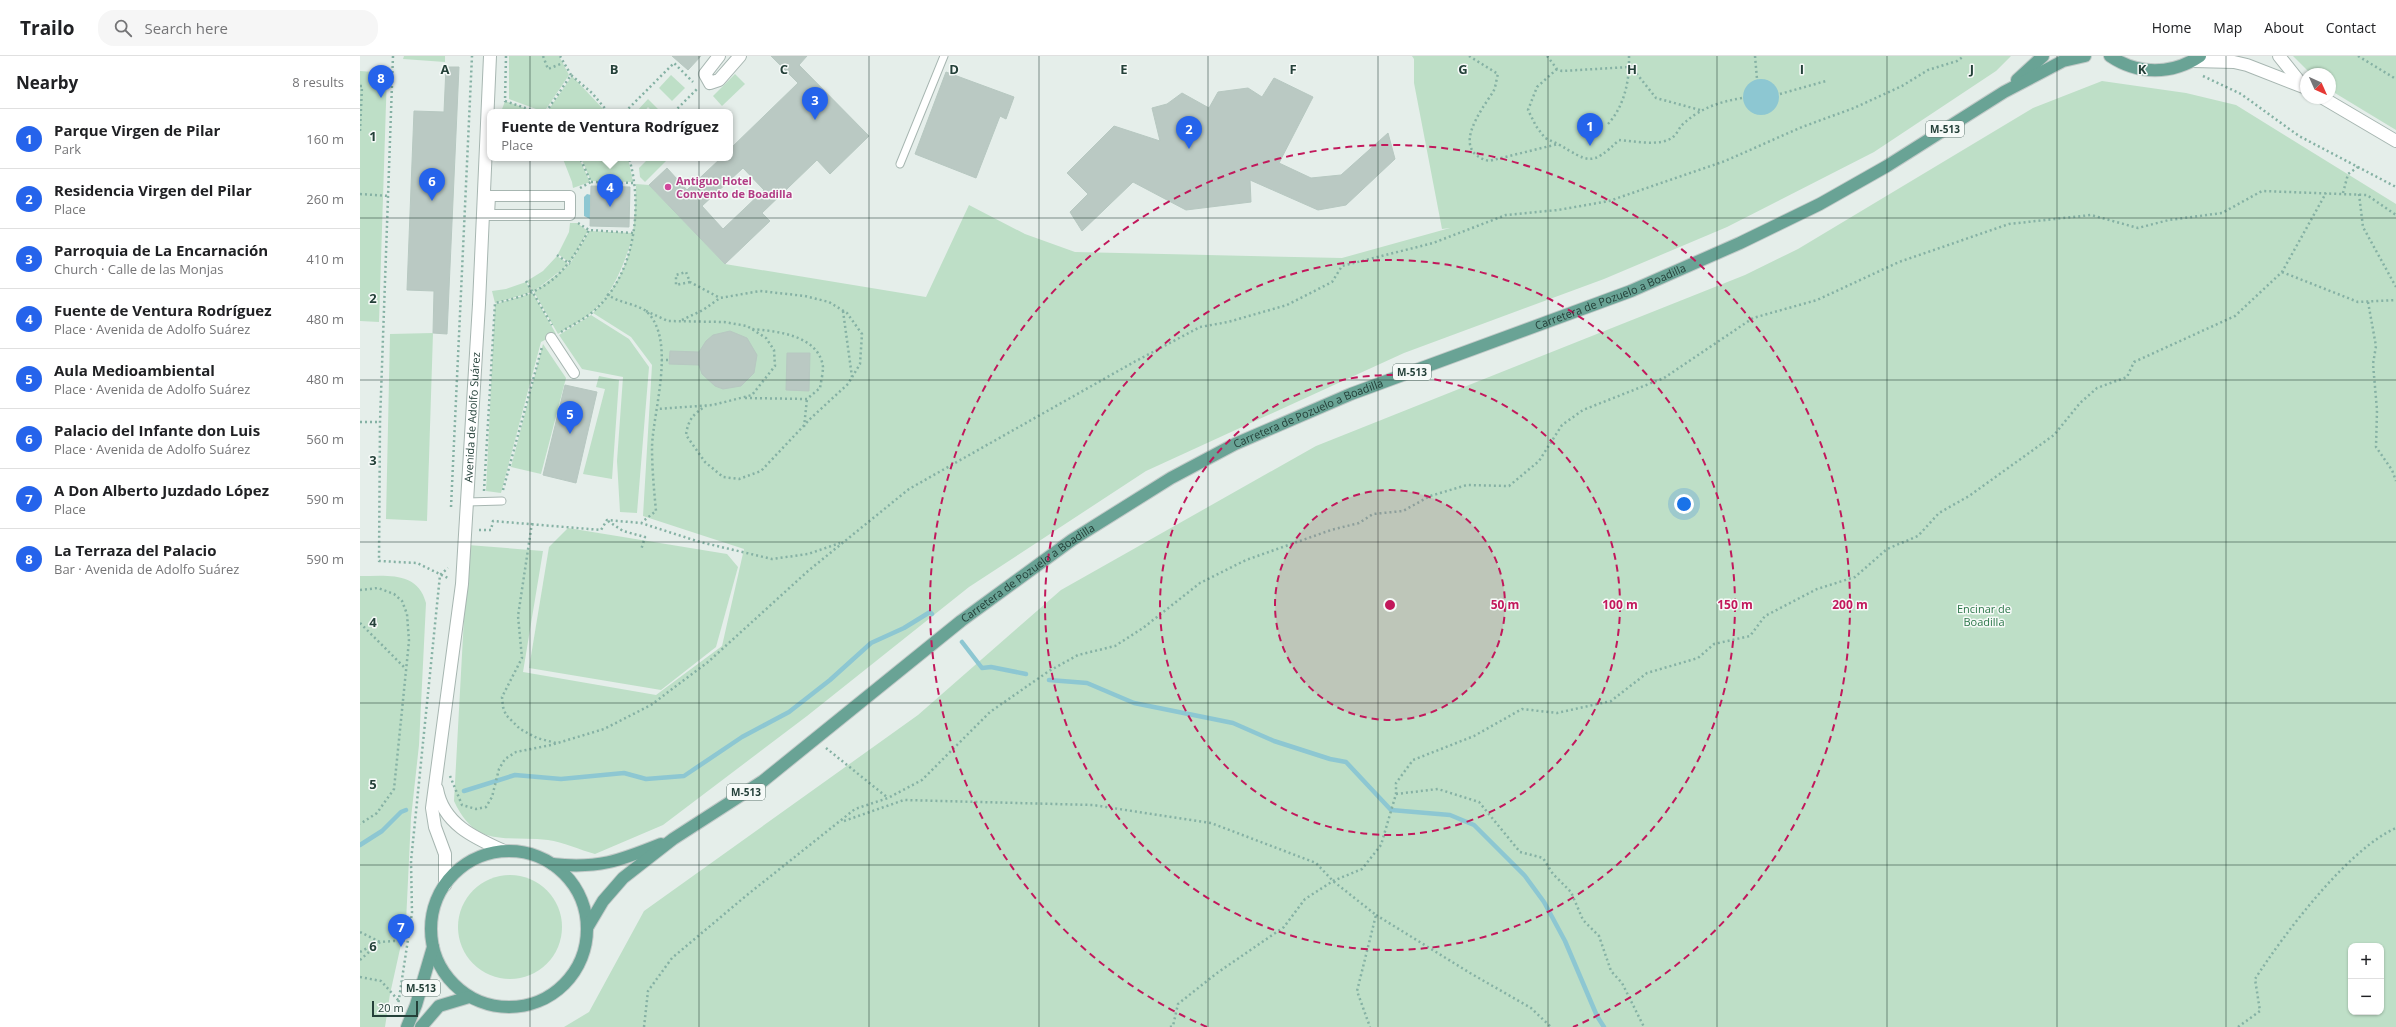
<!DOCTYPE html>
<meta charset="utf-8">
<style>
:root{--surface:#fff;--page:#f6f6f6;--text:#202124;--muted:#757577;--line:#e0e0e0;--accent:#2563eb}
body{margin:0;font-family:"Open Sans",sans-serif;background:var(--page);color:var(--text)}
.controls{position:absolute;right:12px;bottom:12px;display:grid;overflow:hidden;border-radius:8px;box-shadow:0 1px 3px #0004}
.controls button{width:36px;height:36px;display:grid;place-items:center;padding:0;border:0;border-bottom:1px solid var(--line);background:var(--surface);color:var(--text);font:20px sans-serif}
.compass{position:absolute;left:1940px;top:12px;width:36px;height:36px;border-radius:50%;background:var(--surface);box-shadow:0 1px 3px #0004;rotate:135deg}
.scale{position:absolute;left:12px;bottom:10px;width:46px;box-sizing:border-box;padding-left:4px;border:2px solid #244039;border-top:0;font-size:11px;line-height:14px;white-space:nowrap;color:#244039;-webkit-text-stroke:3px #f6faf8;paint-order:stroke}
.you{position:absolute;left:1324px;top:448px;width:14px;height:14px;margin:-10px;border:3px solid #fff;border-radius:50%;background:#1a73e8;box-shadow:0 0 0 6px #1a73e833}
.badge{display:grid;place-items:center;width:26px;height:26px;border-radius:50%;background:var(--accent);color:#fff;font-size:13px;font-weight:700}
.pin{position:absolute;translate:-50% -33px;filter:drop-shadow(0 1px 2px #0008)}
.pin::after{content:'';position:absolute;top:21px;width:14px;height:12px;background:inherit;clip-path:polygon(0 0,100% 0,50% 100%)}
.popup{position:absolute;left:127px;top:53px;width:246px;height:52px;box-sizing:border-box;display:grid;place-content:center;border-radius:8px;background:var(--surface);filter:drop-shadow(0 1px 3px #0005);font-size:13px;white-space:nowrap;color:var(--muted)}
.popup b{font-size:15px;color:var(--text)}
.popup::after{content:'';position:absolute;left:50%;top:100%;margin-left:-8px;border:8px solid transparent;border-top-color:var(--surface)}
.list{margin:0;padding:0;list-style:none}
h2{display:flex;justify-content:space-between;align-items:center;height:52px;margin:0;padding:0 16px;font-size:17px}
h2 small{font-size:13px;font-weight:400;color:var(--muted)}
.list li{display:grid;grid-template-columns:26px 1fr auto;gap:12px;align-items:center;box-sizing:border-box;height:60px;padding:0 16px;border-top:1px solid var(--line)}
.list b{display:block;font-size:15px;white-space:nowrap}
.list p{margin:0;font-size:13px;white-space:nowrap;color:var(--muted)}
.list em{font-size:13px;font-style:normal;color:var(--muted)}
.icon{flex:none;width:22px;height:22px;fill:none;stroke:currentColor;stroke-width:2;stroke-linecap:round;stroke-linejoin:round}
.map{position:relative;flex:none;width:2036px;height:971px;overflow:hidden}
header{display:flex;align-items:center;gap:24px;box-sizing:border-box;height:56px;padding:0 20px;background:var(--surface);border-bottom:1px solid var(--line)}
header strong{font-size:19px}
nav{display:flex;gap:22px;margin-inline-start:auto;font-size:14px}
.search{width:280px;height:36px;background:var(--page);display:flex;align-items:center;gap:10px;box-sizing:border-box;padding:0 14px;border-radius:16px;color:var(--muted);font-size:15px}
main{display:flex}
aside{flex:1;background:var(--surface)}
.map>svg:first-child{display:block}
.green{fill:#bedfc7;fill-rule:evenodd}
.water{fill:#8dc7d2}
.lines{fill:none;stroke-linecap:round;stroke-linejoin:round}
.stream{stroke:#8dc7d2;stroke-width:4.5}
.building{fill:#bac9c3;stroke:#b7c8c1;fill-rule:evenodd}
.service-casing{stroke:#a7b6b1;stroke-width:9}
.pedestrian-casing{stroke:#a7b6b1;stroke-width:12}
.minor-casing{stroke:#a7b6b1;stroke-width:14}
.tertiary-casing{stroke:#a7b6b1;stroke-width:14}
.primary-casing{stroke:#c2cac8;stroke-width:14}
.path{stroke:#85b1a4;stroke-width:2.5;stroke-dasharray:2 3;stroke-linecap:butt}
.service{stroke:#fff;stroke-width:7}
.pedestrian{stroke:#fff;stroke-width:10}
.minor{stroke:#fff;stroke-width:12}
.tertiary{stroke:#fff;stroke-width:12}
.primary{stroke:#69a395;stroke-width:12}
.grid{fill:none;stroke:#244039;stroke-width:1;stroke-opacity:0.55}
.ring{fill:none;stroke:#c2185b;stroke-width:2;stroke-dasharray:7 5}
.hotel-dot{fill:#d1479c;stroke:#f6faf8;stroke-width:1.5}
.labels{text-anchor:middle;stroke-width:3;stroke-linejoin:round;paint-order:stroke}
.shield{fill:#f6faf8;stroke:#637872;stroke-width:1}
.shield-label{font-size:10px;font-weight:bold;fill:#244039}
.hotel-label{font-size:11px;font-weight:bold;fill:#b23c85;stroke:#f6faf8;text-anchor:start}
.street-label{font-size:11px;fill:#244039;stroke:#f6faf8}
.park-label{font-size:11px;fill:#2d774a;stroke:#f6faf8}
.grid-label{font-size:13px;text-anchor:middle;font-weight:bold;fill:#244039;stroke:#f6faf8;stroke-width:3;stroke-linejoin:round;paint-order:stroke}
.centre{fill:#c2185b;stroke:#f6faf8;stroke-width:2}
.ring-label{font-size:12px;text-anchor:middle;font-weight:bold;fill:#c2185b;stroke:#f6faf8;stroke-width:3;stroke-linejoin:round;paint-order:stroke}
</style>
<header>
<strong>Trailo</strong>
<div class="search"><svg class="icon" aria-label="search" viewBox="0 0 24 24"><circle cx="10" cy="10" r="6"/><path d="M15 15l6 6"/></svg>Search here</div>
<nav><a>Home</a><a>Map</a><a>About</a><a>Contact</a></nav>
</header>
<main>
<aside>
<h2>Nearby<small>8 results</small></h2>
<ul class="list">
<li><span class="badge">1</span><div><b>Parque Virgen de Pilar</b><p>Park</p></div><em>160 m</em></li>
<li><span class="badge">2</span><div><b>Residencia Virgen del Pilar</b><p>Place</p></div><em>260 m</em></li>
<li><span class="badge">3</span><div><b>Parroquia de La Encarnación</b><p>Church · Calle de las Monjas</p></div><em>410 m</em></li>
<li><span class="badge">4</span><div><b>Fuente de Ventura Rodríguez</b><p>Place · Avenida de Adolfo Suárez</p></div><em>480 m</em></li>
<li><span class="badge">5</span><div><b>Aula Medioambiental</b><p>Place · Avenida de Adolfo Suárez</p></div><em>480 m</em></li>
<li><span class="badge">6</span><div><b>Palacio del Infante don Luis</b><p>Place · Avenida de Adolfo Suárez</p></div><em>560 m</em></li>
<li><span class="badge">7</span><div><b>A Don Alberto Juzdado López</b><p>Place</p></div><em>590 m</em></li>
<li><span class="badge">8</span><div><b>La Terraza del Palacio</b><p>Bar · Avenida de Adolfo Suárez</p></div><em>590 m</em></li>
</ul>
</aside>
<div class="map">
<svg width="2036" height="971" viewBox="0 0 2036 971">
<rect width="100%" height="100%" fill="#e5eeea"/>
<!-- green -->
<g class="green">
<path d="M44,0H85V6L43,3Z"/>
<path d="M149,0H199L209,19L184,56L149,43Z"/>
<path d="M1052,0H1651L1636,15L1514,96L1367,171L1244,223L1044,297L786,415L609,531L447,660L303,769L235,798C220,794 203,786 188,784C145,779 116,793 94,745L108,489L183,495L163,616L296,639L362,590L384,493L283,460L292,309L271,281L233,257C273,211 274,187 276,128L289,129L365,208L566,241L609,149L665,178L715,196L982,202L1090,172L1082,173L1054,27V3Z"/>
<path d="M1933,0H2036V74L1970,34V18H1951Z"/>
<path d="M0,15L27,17L19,266L0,265Z"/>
<path d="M375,18L385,28L362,50L353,40Z"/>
<path d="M311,19L325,32L312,45L299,32Z"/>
<path d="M212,20L246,56H187Z"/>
<path d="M1742,25L1826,37L1876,49L2036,148V971H204L229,956L284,855L558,659L701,534L956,390L1385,219L1438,193L1673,52ZM1991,890H2021V956H1991Z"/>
<path d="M288,43L301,56H293L288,51L284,56H276Z"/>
<path d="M145,45L176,56H141Z"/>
<path d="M219,102L230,126L213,132L212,126L203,103Z"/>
<path d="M221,102H268L273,126L231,125Z"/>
<path d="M289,102H309L285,126L280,121L279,112Z"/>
<path d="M210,167H217L228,175L210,207L198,198L209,176Z"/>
<path d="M229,175L273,177V180C264,208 253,239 230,258C220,266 208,271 198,278L174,236L210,208Z"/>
<path d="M197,200L209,208L173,236L167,225L183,215Z"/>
<path d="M166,226L172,236L135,247L132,235L146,233Z"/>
<path d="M173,237L196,278L181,286L141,437L126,435L135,248Z"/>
<path d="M231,259L269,283L289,311L277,457L260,456L257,405L263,321L222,313L199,279Z"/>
<path d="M73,277L67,465L26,463L30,278Z"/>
<path d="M183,288L206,322L181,418L151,411Z"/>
<path d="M239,320L259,324L252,423L223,418L245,333L236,331Z"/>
<path d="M208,472L367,498L378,511L356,591L301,634L169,612L189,491Z"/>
<path d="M0,520C27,520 58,515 66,547L59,689L51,762L46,866L30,938L25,971H0Z"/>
<circle cx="150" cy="871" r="52"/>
</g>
<!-- water -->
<g class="water">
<circle cx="1401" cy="41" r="18"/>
<path d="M227,138L231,139L230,163L224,160V141Z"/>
</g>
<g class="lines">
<!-- stream -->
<g class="stream">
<path d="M602,586L622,612L631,611L666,618"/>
<path d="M689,624L727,627L774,647L873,667L914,685L970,703L986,706L1031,754L1090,759L1114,769L1165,820L1184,846L1205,885L1237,960L1244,971"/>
<path d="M104,735L155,719L201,723L264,717L286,723L324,720L382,681L429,656L470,624L511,587L544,572L570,556L572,558"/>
<path d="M0,789L22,775L41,756L46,754"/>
</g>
</g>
<!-- building -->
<g class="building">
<path d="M312,0H341L328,14Z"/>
<path d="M411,0H447L439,9L509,80L470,118L457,104L402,157L410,165L365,208L289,129L307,112L327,134L361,102H370V93L438,27ZM383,112L404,134L363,173L342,150Z"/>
<path d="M86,11H99L87,278L73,277L74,235L47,234L54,55L84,56Z"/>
<path d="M586,16L654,41L646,63L640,60L616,122L555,98Z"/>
<path d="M914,22L953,41L919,107L951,122L981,119L1028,77L1035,103L986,149L958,154L890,124L891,146L826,154L773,126L722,175L710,156L728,138L707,117L754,70L800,85L792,52L807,48L822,37L849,52L858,36L888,32L902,41Z"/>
<path d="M231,130L270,131L269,171L230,170Z"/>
<path d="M370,275L387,282L397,299L394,317L381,330L363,333L355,330L342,318L339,309L309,308L310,295L339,296L346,285L353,279Z"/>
<path d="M427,297H450L449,335L426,334Z"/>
<path d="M205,329L237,336L216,427L183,419Z"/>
</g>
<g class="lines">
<defs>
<g id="service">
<path d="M540,108L584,0"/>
<path d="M107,446L142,445"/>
</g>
<g id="pedestrian">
<path d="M130,140H210V159H129Z"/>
<path d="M191,282L214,317"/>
</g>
<g id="minor">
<path d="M359,0L345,18L350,27L359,24L380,0"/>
<path d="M77,733C83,768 115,782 144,795"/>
<path id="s1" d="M85,829V798L75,771L72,752L102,528L119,248L130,0"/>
</g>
<g id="tertiary">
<path d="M1919,0L1943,30"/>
<path d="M1833,5L1874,6L1887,9L1946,32"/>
<path d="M1963,42L2036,85"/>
</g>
<g id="primary">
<path d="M1750,0C1778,19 1812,19 1840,0"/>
<path d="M1657,24L1683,0"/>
<circle cx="149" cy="873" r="78"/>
<path d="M192,808C238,813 259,805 301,788"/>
<path id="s2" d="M227,872L243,845L263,822L313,783L403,725L601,565L712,484L811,422L875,388L991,338L1271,235L1380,187L1460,148L1527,110L1644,36L1703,5L1725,0"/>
<path d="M47,971L56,949L73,891"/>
<path d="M61,971L79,950L109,941"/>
</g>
</defs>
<!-- service casing -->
<use href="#service" class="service-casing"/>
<!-- pedestrian casing -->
<use href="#pedestrian" class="pedestrian-casing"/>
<!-- minor casing -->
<use href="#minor" class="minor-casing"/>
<!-- tertiary casing -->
<use href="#tertiary" class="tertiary-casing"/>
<!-- primary casing -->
<use href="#primary" class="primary-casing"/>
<!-- path -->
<g class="path">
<path d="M33,0L20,366L19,505L57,507L90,523"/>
<path d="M146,0L145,45L177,56"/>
<path d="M183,0L188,13L203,7"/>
<path d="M200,0L211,19"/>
<path d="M1109,0L1138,18C1136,24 1136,31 1133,36C1120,56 1090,95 1129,105L1198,88C1229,106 1231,111 1259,84C1273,85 1301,91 1313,81C1317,78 1319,72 1322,69C1340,52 1359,46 1382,42"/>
<path d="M1187,0L1197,13L1202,15L1269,11V9"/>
<path d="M1269,0V8L1296,42L1340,54"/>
<path d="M1395,0L1397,23"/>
<path d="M1998,0L2036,23"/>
<path d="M1197,13L1177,31L1168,54L1176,70L1185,82L1198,88"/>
<path d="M1843,20L1881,38L1939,80L2036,131"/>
<path d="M0,30H2L0,76"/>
<path d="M1420,38L1466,25"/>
<path d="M186,56L211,19L232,37L248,56"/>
<path d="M265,56L314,7L333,26"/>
<path d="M314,56L338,32"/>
<path d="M1248,68C1262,53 1268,31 1269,11"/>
<path d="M202,102H203"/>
<path d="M231,126L274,127"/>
<path d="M220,132L231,126L220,102"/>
<path d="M1983,137L1988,118L1998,111"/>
<path d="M0,138L29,140"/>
<path d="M1999,138L2003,171L2036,231"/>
<path d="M218,167L229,174"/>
<path d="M197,199L210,208"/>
<path d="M1922,216L1998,246L2036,244"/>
<path d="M166,225L192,269"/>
<path d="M330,226L316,229V219L326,216L330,226L360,242"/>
<path d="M247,238C258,247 277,248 286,255C317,283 293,355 292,391C292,412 294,434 296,455L282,466"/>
<path d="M2008,246L2016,290L2013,308L2017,354L2016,391L2032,414L2036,425"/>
<path d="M286,255L308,265L364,266L387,270L406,282L414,294L415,310L392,339L353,349L297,353"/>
<path d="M483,255L492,321"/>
<path d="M322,264L343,254L360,242L400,235L445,240L469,246L487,257L502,278L500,308L488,328L451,362L401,415L379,423L363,421L345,406L326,379C328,364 333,358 346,350"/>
<path d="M201,276C210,270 221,265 230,258C274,224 284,153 269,102"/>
<path d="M301,304H309"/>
<path d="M385,342L447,343L460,332C461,326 463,317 463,311C459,279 416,275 391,273"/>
<path d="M0,366H20"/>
<path d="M444,371L447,343"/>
<path d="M143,434L182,291"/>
<path d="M124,435L135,247C188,236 203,221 229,174L273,177"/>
<path d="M91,451L112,0"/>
<path d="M248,465L263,475L285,481L281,494"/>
<path d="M172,467L158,560L162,602L142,641L143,651L146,659L160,673L177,682L196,687"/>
<path d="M119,474H131L133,465L241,474L247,464L281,467L340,486L412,503L448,498L480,487"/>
<path d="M0,534L18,532L34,538L42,545L47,558L49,585L34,733L17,757L0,768"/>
<path d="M0,567L45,612"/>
<path d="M466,692L528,742"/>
<path d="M90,720L102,749L116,753L126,751L132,741L139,713L145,703L156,696L191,689L244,673L291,649L348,606L448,515L549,433L774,306L840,271L868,266L927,249L972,226L982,210L1073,187L1146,159L1198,154L1249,145L1365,105L1442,71L1494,52L1542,30L1568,14L1597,5L1604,0"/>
<path d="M1036,738L1078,733L1119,746L1160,796L1183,802L1193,818L1211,836L1223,864L1239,880L1251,915L1262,927L1284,971"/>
<path d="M484,765L544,744L733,749L851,767L956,807L973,825L1016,859L997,935L1010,971"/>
<path d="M1016,859L1110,917L1171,952L1191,971"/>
<path d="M0,876L20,886"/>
<path d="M0,896L17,887"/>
<path d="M0,904L20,886L47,884"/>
<path d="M0,921L21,925L39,945"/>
<path d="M37,956L52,857L51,805L80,519L88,512"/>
<path d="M284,971L288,935L312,902L387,839L495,753L528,742L562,724L630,656L689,615L718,599L755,590L783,572L840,527L886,504L971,474L999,467L1013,458L1043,455L1070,440L1107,429L1149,430L1179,405L1202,369L1223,354L1304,322L1393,262L1457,244L1539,206L1649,168L1731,159L1778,172L1809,164L1862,157L1902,135L2007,139L2036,159"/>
<path d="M810,971L813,970L818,948L857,917L924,871L945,843L973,825L1002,813L1021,789L1036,738V727L1053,704L1114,680L1162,653L1197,657L1251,645L1287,617L1338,602L1354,588L1390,580L1405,560L1457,533L1495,521L1527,493L1558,480L1579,457L1609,440L1694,379L1720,347L1737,332L1767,321L1774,306L1875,260L1922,216L1966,137"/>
<path d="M1878,971L1900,955L1895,923C1924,878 1988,793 2036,772"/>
</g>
<!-- service -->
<use href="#service" class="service"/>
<!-- pedestrian -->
<use href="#pedestrian" class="pedestrian"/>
<!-- minor -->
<use href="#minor" class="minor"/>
<!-- tertiary -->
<use href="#tertiary" class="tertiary"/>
<!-- primary -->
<use href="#primary" class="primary"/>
</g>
<!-- grid -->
<path class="grid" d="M170,0V971M339,0V971M509,0V971M679,0V971M848,0V971M1018,0V971M1188,0V971M1357,0V971M1527,0V971M1697,0V971M1866,0V971M0,162H2036M0,324H2036M0,486H2036M0,647H2036M0,809H2036"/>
<!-- distance rings -->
<circle cx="1030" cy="549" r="115" fill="#c2185b" fill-opacity=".12"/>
<g class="ring">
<circle cx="1030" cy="549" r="115"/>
<circle cx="1030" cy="549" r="230"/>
<circle cx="1030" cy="549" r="345"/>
<path d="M847 971A460 460 0 1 1 1213 971"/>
</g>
<!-- markers -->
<circle class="hotel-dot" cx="308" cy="131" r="4"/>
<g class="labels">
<!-- shield labels -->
<g class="shield">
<rect x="1566" y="65" width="38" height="16" rx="3"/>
<rect x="1033" y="308" width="38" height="16" rx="3"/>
<rect x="367" y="728" width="38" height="16" rx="3"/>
<rect x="42" y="924" width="38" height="16" rx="3"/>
</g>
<g class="shield-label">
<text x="1585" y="77">M-513</text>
<text x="1052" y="320">M-513</text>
<text x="386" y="740">M-513</text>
<text x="61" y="936">M-513</text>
</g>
<!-- hotel labels -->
<g class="hotel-label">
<text x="316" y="129">Antiguo Hotel<tspan x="316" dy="13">Convento de Boadilla</tspan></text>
</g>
<!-- street labels -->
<g class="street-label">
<text dy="4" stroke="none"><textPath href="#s2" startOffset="1217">Carretera de Pozuelo a Boadilla</textPath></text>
<text dy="4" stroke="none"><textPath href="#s2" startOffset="893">Carretera de Pozuelo a Boadilla</textPath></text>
<text dy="4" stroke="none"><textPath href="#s1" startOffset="472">Avenida de Adolfo Suárez</textPath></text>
<text dy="4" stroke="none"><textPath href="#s2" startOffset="569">Carretera de Pozuelo a Boadilla</textPath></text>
</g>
<!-- park labels -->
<g class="park-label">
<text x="1624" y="557">Encinar de<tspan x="1624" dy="13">Boadilla</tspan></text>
</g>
</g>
<g class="grid-label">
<text x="85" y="18">A</text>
<text x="254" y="18">B</text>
<text x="424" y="18">C</text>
<text x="594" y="18">D</text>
<text x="764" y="18">E</text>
<text x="933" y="18">F</text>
<text x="1103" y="18">G</text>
<text x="1272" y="18">H</text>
<text x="1442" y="18">I</text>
<text x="1612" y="18">J</text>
<text x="1782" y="18">K</text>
<text x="13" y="85">1</text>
<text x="13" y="247">2</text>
<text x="13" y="409">3</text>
<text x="13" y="571">4</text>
<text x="13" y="733">5</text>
<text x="13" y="895">6</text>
</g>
<circle cx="1030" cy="549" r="6" class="centre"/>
<g class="ring-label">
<text x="1145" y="553">50 m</text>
<text x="1260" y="553">100 m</text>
<text x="1375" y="553">150 m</text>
<text x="1490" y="553">200 m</text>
</g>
</svg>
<div class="controls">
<button>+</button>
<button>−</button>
</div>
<svg class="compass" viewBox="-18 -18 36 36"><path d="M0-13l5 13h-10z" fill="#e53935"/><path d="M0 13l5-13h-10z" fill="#757577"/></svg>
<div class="scale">20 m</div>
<div class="you"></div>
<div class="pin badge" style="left:1230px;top:90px">1</div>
<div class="pin badge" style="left:829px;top:93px">2</div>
<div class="pin badge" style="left:455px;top:64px">3</div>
<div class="pin badge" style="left:250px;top:151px">4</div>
<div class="popup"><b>Fuente de Ventura Rodríguez</b>Place</div>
<div class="pin badge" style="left:210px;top:378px">5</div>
<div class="pin badge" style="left:72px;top:145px">6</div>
<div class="pin badge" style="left:41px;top:891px">7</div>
<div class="pin badge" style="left:21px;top:42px">8</div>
</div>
</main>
